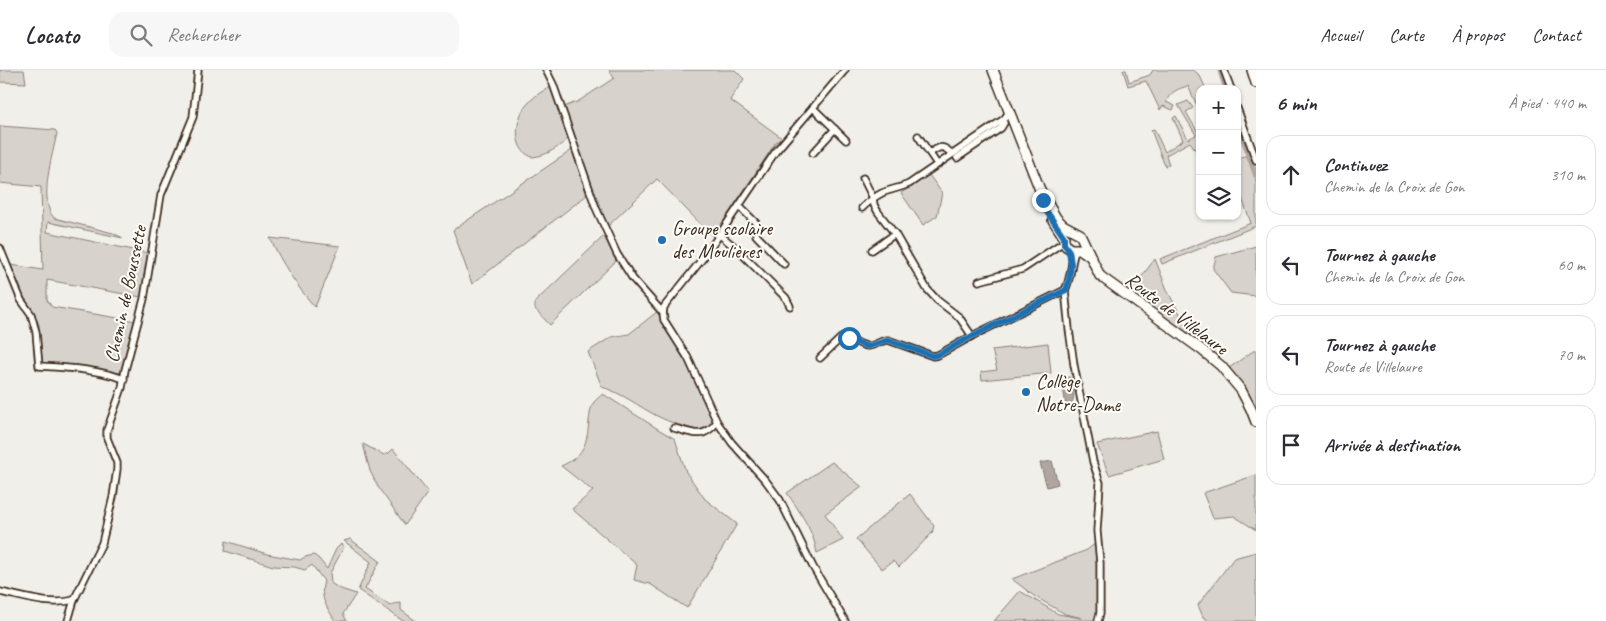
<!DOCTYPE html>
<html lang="fr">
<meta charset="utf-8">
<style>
:root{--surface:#fff;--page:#f7f7f7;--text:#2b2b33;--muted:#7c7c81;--line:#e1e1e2}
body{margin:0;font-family:Caveat,sans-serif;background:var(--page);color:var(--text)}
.controls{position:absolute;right:15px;top:15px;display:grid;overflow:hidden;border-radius:10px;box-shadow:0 1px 4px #0004}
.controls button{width:45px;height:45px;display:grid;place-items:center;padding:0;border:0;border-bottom:1px solid var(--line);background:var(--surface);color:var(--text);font:25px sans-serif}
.stop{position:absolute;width:15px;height:15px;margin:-11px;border:4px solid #1f6fb2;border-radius:50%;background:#fff}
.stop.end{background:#1f6fb2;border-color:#fff;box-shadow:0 1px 5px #0008}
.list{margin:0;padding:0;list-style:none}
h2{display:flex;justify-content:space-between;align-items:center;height:65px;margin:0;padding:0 20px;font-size:21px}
h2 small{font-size:16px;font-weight:400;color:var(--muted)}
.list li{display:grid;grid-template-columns:32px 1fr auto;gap:15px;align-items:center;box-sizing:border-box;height:80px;margin:0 10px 10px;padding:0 10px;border:1px solid var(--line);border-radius:15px}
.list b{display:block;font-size:19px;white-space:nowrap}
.list p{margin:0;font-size:16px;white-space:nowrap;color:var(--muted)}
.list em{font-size:16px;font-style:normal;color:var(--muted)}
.icon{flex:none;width:28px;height:28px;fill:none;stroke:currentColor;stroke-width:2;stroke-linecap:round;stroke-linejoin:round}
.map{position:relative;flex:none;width:1256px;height:551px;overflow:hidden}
header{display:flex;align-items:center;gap:30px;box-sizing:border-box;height:70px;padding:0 25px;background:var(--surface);border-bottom:1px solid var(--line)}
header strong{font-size:24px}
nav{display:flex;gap:28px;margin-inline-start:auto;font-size:18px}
.search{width:350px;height:45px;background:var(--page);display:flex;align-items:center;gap:12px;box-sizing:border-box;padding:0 18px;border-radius:15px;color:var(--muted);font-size:19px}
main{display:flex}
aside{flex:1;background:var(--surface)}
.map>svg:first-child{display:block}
.green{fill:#d7d2cc;stroke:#897e75}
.water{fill:#aea69f;stroke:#80746b}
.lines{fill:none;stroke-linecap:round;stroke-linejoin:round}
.canal{stroke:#aea69f;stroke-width:5.5}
.street-casing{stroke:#3b2a1e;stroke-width:9}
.primary-casing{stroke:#3b2a1e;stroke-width:12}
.street{stroke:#fdfcf7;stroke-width:5.5}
.primary{stroke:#fdfcf7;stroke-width:9}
.route{stroke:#1f6fb2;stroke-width:6}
.poi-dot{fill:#1f6fb2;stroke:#fdfcf7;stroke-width:2}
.labels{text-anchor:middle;stroke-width:4;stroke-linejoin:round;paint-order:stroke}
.poi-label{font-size:20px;fill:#3b2a1e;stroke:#fdfcf7;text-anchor:start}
.street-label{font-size:20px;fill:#3b2a1e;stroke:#fdfcf7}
</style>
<header>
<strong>Locato</strong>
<div class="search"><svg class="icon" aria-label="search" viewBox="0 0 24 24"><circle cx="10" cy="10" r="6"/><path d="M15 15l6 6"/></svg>Rechercher</div>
<nav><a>Accueil</a><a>Carte</a><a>À propos</a><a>Contact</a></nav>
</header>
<main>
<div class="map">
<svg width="1256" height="551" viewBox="0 0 1256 551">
<rect width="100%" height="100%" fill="#f1efea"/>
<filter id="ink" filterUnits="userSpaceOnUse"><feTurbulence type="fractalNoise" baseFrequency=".02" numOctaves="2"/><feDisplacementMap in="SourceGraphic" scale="10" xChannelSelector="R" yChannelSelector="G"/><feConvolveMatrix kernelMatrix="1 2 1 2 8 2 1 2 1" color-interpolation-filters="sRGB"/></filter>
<g filter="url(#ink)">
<!-- green -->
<g class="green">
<path d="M0,0H24L26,13L0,12Z"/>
<path d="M609,0H735L744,9L730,30L782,68L776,72L713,167L657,109L607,157L564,37L579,31L614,8Z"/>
<path d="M1123,0H1126L1129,12L1150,5L1153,0H1194L1200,6L1206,19H1200V42L1188,16C1177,19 1170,22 1166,32L1175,36L1173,40L1163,36L1160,40L1146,11L1128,16Z"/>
<path d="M552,17L570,67C559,77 547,86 532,87C514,80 515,57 522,42C527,32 541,20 552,17Z"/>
<path d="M1188,31L1193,38L1186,42L1200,66V82H1197L1190,72L1166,85L1169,95L1165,96L1151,60L1154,59L1165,82L1183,70L1173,48L1176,46L1188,69L1196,65L1178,35Z"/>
<path d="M0,56L55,60L57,63C53,84 38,130 54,148L113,163L123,168L48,152L47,162L148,183L141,227L47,210V230L52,237L136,251L123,300L117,304L46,295L40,289L39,255L34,243L22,225L11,195L43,200L41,117L0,113Z"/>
<path d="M572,80L587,125L472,214L453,160Z"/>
<path d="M1244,86H1247L1256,111V156L1162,194L1160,189L1251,153L1237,115V88Z"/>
<path d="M929,105L942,123L937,146L923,155L901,123Z"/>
<path d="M604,166L616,191L550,255L535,239V232Z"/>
<path d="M270,168L340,176L315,237C296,216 282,193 270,168Z"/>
<path d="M1256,176V226L1231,223L1213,199L1216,187Z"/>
<path d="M1155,189L1168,222L1192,266L1129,223Z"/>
<path d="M658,241L665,259L687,293L713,352L701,361C685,357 671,353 657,346C638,336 622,323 602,317L588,282L611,267L629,264Z"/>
<path d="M1048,273L1051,303L982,310L981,302L997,300L992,280Z"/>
<path d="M1256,279V342L1249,325L1229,298Z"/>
<path d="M603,324L658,359L675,369L686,402L705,429L737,454L687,538L650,514L634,510L637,495L572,439L593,421L561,396C583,386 587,375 589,351C590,345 590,338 594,332C597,329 600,326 603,324Z"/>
<path d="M1157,361L1164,389L1109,405L1097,374Z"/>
<path d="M363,374L384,385L389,383L393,379L428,422L405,455L378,417L370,401Z"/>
<path d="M832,392L862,417L825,444L843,470L817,483C814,462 799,440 787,423Z"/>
<path d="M1256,405V460L1234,446L1213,448L1203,423Z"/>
<path d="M910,424L934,456L932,463L899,497L893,491L882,499L856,469Z"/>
<path d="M350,469L380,491L365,519L390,536L393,534L401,533V540L416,551H403L358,520L371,492L344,471Z"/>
<path d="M226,471L267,484L300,490L305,487L314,485L319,489L327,499L336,479L341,474L344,477L330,503L331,513L338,518L356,524L343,544L347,551H335C327,537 319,528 324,511L312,495L305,500L294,497L273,496L225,481Z"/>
<path d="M1097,472C1098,493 1103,531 1095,550L994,551L1020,521L1058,544L1082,548L1065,544L1034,526L1012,509L1087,480Z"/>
<path d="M1256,482V551H1209L1203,547L1198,535L1234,488Z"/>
</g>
<!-- water -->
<g class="water">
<path d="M1070,307L1072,314H1075V317L1073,318C1074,326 1075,332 1067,337L1066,336L1062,311L1064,308Z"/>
<path d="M1052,391L1058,414L1047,417L1040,393Z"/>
</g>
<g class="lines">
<!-- canal -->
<g class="canal">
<path d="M1220,0L1226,19"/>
<path d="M1237,51L1256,105"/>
</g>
<defs>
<g id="street">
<path d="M546,0L553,14L596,138L617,184L633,209L663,243"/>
<path d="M845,0L776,81L707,183L664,237L663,243L664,250L688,288L717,352L732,373L766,411L780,430L813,497L845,551"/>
<path d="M1224,0L1231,19"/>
<path d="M813,38L846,70"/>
<path d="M1237,38L1256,90"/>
<path d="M918,66L937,94"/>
<path d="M813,83L835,59"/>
<path d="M930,83C940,76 943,75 952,84"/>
<path d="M957,88L1001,58L1004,53"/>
<path d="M863,108L873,128L874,135L878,142L895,164L927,219L937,230L959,247L972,266"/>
<path d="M739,136L756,153L757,155L756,165L784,194"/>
<path d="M862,138C868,132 874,127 882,123C891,119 900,118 909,114L1004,49L1009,42"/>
<path d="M720,165L736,178L786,228L790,236"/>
<path d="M0,178L21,230L31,244L36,262L39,296C68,298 96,299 124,309"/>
<path d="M872,180L895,164"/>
<path d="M979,211L1023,199L1059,175"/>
<path d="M1065,220L1069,259L1074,295L1093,392L1100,413L1097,461L1100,493V543L1098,551"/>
<path d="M820,288L841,268C851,265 858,276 868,276C875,276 881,270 888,270L933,286L938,285L972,266L1065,220C1072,207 1070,192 1076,179"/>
<path d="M674,358C693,363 703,370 717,352"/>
<path d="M0,522C24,527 50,536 74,530"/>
<path d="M68,551L74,530L102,473L113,427L117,399V393L107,368V360L122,318L125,300L144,229L161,125L193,47L198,0"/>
</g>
<g id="primary">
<path d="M993,0L1042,125"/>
<path d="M1252,0L1256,13"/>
<path d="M1040,120L1056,148L1063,155L1080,164L1100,206L1202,280L1221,296L1241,320L1251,339L1256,352"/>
<path d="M1053,150L1064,167V171L1066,176L1071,179H1080L1090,186"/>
</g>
</defs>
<!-- street casing -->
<use href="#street" class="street-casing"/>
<!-- primary casing -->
<use href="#primary" class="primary-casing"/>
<!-- street -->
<use href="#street" class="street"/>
<!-- primary -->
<use href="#primary" class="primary"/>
</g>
</g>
<g class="lines" filter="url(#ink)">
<!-- route -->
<path class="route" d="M849,268L865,276H870L888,270L933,286L938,285L972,266L1066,220L1069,210L1071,194L1069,181L1064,174V167L1047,142L1043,130"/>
</g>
<!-- markers -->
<g class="poi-dot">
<circle cx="662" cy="170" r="5"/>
<circle cx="1026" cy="322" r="5"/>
</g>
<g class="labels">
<!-- poi labels -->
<g class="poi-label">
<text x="672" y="165">Groupe scolaire<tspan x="672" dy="23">des Moulières</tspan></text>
<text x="1036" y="318">Collège<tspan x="1036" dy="23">Notre-Dame</tspan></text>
</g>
<!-- street labels -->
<g class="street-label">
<text transform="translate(125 224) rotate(-78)" y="7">Chemin de Boussette</text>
<text transform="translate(1177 243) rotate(37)" y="7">Route de Villelaure</text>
</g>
</g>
</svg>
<div class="controls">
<button>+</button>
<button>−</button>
<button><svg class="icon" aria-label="layers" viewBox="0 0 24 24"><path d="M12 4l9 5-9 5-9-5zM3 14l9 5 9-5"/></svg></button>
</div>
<div class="stop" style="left:849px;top:268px"></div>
<div class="stop end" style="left:1043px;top:130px"></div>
</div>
<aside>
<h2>6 min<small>À pied · 440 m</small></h2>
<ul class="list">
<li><svg class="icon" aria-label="ahead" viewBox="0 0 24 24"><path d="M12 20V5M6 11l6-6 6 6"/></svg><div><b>Continuez</b><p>Chemin de la Croix de Gon</p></div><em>310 m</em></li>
<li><svg class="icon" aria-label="left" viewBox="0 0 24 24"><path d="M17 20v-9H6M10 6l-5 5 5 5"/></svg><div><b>Tournez à gauche</b><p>Chemin de la Croix de Gon</p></div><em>60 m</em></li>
<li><svg class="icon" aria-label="left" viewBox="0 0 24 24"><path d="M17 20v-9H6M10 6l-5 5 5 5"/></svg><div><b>Tournez à gauche</b><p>Route de Villelaure</p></div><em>70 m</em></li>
<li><svg class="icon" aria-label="arrive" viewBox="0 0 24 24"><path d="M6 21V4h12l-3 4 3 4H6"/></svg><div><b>Arrivée à destination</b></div></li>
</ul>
</aside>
</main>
